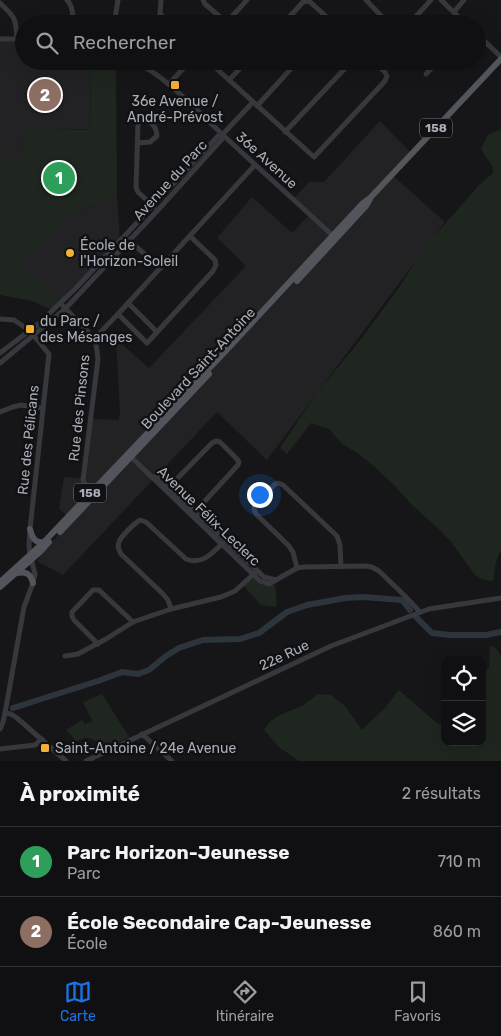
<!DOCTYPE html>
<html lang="fr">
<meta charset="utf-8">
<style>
:root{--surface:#101012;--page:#1e1e20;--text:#f1f3f6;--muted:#9c9d9f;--line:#303032;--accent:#1a73e8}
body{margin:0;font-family:Rubik,sans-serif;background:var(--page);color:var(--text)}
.controls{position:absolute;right:15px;bottom:15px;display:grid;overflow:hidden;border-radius:10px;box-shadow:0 5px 20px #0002}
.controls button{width:45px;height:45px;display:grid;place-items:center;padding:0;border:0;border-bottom:1px solid var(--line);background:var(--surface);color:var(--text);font:25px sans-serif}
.you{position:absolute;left:259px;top:494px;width:18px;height:18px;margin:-12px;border:4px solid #fff;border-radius:50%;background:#1a73e8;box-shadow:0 0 0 8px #1a73e833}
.badge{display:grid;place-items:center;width:32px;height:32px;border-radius:50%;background:var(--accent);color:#fff;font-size:16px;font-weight:700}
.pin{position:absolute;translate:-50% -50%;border:2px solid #fff;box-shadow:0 1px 5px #0006}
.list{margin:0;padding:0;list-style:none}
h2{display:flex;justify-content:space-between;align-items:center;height:65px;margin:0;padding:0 20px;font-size:21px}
h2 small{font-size:16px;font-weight:400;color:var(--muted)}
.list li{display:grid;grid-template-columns:32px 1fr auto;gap:15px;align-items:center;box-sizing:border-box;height:70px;padding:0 20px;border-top:1px solid var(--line)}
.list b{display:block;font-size:19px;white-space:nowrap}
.list p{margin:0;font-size:16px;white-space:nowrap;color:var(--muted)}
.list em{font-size:16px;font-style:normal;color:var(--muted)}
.icon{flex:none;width:28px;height:28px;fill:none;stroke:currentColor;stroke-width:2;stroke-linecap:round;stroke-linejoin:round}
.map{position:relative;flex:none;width:501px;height:761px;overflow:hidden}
.search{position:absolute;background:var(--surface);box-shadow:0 5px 20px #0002;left:15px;right:15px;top:15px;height:55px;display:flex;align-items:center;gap:12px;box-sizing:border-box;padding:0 18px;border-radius:28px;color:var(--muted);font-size:19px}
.sheet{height:205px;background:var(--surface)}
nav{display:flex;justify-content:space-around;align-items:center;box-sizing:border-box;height:70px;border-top:1px solid var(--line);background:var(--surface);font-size:14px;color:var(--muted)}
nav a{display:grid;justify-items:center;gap:2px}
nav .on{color:var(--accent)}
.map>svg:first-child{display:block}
.built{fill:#222225}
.green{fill:#1e261f}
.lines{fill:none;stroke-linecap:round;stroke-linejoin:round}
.river{stroke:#2c353c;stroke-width:6}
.minor{stroke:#37383d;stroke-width:5}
.major{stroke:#53555c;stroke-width:6}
.poi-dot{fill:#f2b134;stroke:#111113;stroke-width:2}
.labels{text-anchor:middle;stroke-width:5;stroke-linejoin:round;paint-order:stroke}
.shield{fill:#111113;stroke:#7b7e86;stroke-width:1}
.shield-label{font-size:12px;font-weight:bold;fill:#a8adb8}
.poi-label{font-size:14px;fill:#a8adb8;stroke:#111113;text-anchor:start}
.street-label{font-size:14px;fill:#a8adb8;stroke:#111113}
</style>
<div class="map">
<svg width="501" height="761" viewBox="0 0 501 761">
<rect width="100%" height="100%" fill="#161618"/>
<!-- built -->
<g class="built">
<path d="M0,39H24V61H90L91,129L23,131L22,158H0Z"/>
<path d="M380,121L410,152L391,174L445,222L267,460L217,412L63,575L37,561L47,547L72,521L59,508L64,477L83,478L91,419L118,420L120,414L116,339L149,368L246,266L217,238L252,197L292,233L310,214L293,199L309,182H324Z"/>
<path d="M117,197L120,242L60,303L20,264L74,212Z"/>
</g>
<!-- green -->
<g class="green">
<path d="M90,61H116L117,197L74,212L20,264L60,303L53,310L32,301L0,295V158H22L23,130H80L91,129Z"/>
<path d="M501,129V551C495,559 495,570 494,579L492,581L484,580L475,575L452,543L441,531L410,503L395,486L377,469L359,454L342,444L329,429L311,423L287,454L280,448L316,394L362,338L400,286L424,248L479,185L493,173L492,166L481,149L488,135Z"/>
<path d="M253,574L269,584L275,585L277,607L261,605L242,584Z"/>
<path d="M490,646L495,647L501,656V761H299L280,748L264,730C271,715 291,712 305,704C309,701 314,697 318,694L331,695L345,706L362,730L385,708L398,691L401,692L438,724L445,721V742H482V677L489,667Z"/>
<path d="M102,694L129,737L105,749C94,740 91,734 76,741L66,730L82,720L85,724L92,721L83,702Z"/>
</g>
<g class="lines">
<!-- river -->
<g class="river">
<path d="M416,617L432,633L450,635H486L501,632"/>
<path d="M13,708L98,681L122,672L138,674L149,670L166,656L179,648L203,640L240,639L259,633L287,612L307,605L345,598L363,597L402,600L410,610"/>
</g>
<!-- minor -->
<g class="minor">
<path d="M67,0C73,6 73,16 73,24"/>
<path d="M161,0L160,14L170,24"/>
<path d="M203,0L205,4L226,22"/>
<path d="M366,0L389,24"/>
<path d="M441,0L466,24"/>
<path d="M0,3C15,17 16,18 17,39"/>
<path d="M454,12L464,0"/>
<path d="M226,23L247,0"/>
<path d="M114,24L118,0"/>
<path d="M283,24L303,2L309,1L331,21L330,24"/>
<path d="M409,24L431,0"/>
<path d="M477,34L501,57"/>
<path d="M0,39H24"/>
<path d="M134,61C168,78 194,108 222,134C259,169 297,202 334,237"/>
<path d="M208,61L314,157L385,81L387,76L385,72L373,61"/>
<path d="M426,74L439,61"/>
<path d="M229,80L247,61"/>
<path d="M169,84L190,61"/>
<path d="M257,106L298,61"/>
<path d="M285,132L352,61"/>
<path d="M138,143L150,142L157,136C156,125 151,121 140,119L138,124L136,187L138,192L154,207"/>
<path d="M127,239L161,268"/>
<path d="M128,303L157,332"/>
<path d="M63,306L89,333L96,344L98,359L83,480L86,486L93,493"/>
<path d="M118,314L147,343L213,271L216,265L215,260L190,236"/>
<path d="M0,319L14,320L29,330L49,354L30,529L29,545L30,555L35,574L33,583L24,607L5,713L3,722L0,729"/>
<path d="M93,340L118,314L255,165"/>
<path d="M0,353L37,325L75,289L218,136L222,135L253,102"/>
<path d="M0,363L65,309L158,210L222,139V135"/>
<path d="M0,412L13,407L21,405L43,408"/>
<path d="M129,455L260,581L269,584L297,568L304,567L366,566L372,567L379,571L404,595L420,612"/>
<path d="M156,475L264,577L276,580"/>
<path d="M166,490L212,443L216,441L220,442L237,459L239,462L238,465L193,514"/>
<path d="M297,568L293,552L288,545L256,514L254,509L255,505L275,484L278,483L283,485L337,536L340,545L341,567"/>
<path d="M171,609L168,600L163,594L121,554C119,550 117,546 119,542C121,536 135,523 140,520L146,522L186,559C203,566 214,551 225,541"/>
<path d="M98,644L74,620L72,616V612L93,590H99L133,622"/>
<path d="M65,656L78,654L106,639L133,622L171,609L221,597L235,591L257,571"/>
<path d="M5,713L11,714L17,718L66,761"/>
<path d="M142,734L172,761"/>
<path d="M0,749L35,745L42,739"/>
<path d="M86,761L331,646L429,609L501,598"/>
</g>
<!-- major -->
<g class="major">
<path d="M297,281L366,206L370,199"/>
<path d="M30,529C32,537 35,544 44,542"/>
<path d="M60,532L209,374"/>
<path d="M17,573C26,571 31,574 33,583"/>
<path d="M0,582L44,542L221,356L362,204L370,198L501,59"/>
<path d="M0,587L40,552L49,542"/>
</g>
</g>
<!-- markers -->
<g class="poi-dot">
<rect x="170" y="80" width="10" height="10" rx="2.5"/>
<circle cx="70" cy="253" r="5"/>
<rect x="25" y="324" width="10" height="10" rx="2.5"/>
<rect x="40" y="743" width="10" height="10" rx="2.5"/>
</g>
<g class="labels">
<!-- shield labels -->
<g class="shield">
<rect x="420" y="118.5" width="32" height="19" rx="4"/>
<rect x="74" y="483.5" width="32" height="19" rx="4"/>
</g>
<g class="shield-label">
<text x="436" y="132">158</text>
<text x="90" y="497">158</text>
</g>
<!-- poi labels -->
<g class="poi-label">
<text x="175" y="106" text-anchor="middle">36e Avenue /<tspan x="175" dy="16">André-Prévost</tspan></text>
<text x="80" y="250">École de<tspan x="80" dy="16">l'Horizon-Soleil</tspan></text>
<text x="40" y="326">du Parc /<tspan x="40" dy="16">des Mésanges</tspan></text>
<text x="55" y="753">Saint-Antoine / 24e Avenue</text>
</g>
<!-- street labels -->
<g class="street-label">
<text transform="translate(267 160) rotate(42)" y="5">36e Avenue</text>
<text transform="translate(170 180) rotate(-48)" y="5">Avenue du Parc</text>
<text transform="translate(198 368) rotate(-47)" y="5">Boulevard Saint-Antoine</text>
<text transform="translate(79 408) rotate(-84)" y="5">Rue des Pinsons</text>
<text transform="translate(28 440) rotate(-84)" y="5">Rue des Pélicans</text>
<text transform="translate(209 516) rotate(44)" y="5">Avenue Félix-Leclerc</text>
<text transform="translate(284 655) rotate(-25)" y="5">22e Rue</text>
</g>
</g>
</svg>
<div class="controls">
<button><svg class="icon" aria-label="locate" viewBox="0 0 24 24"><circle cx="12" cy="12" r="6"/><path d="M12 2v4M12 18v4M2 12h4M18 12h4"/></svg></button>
<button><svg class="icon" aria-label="layers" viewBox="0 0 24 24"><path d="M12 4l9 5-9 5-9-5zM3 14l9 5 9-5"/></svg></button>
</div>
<div class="you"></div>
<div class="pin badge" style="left:59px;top:178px;background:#2e9e5b">1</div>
<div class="pin badge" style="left:45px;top:95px;background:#8d6e63">2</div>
<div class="search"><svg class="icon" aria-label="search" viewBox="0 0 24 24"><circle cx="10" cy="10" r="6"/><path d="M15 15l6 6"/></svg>Rechercher</div>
</div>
<section class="sheet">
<h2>À proximité<small>2 résultats</small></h2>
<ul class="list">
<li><span class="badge" style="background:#2e9e5b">1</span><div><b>Parc Horizon-Jeunesse</b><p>Parc</p></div><em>710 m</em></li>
<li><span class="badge" style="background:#8d6e63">2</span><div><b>École Secondaire Cap-Jeunesse</b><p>École</p></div><em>860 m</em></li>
</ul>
</section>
<nav>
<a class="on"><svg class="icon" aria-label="map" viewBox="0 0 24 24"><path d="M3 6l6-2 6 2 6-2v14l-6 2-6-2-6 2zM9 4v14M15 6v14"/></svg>Carte</a>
<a><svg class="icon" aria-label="directions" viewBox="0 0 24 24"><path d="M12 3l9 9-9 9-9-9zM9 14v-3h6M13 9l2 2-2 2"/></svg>Itinéraire</a>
<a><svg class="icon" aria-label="saved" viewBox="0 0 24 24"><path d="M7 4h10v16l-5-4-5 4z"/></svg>Favoris</a>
</nav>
